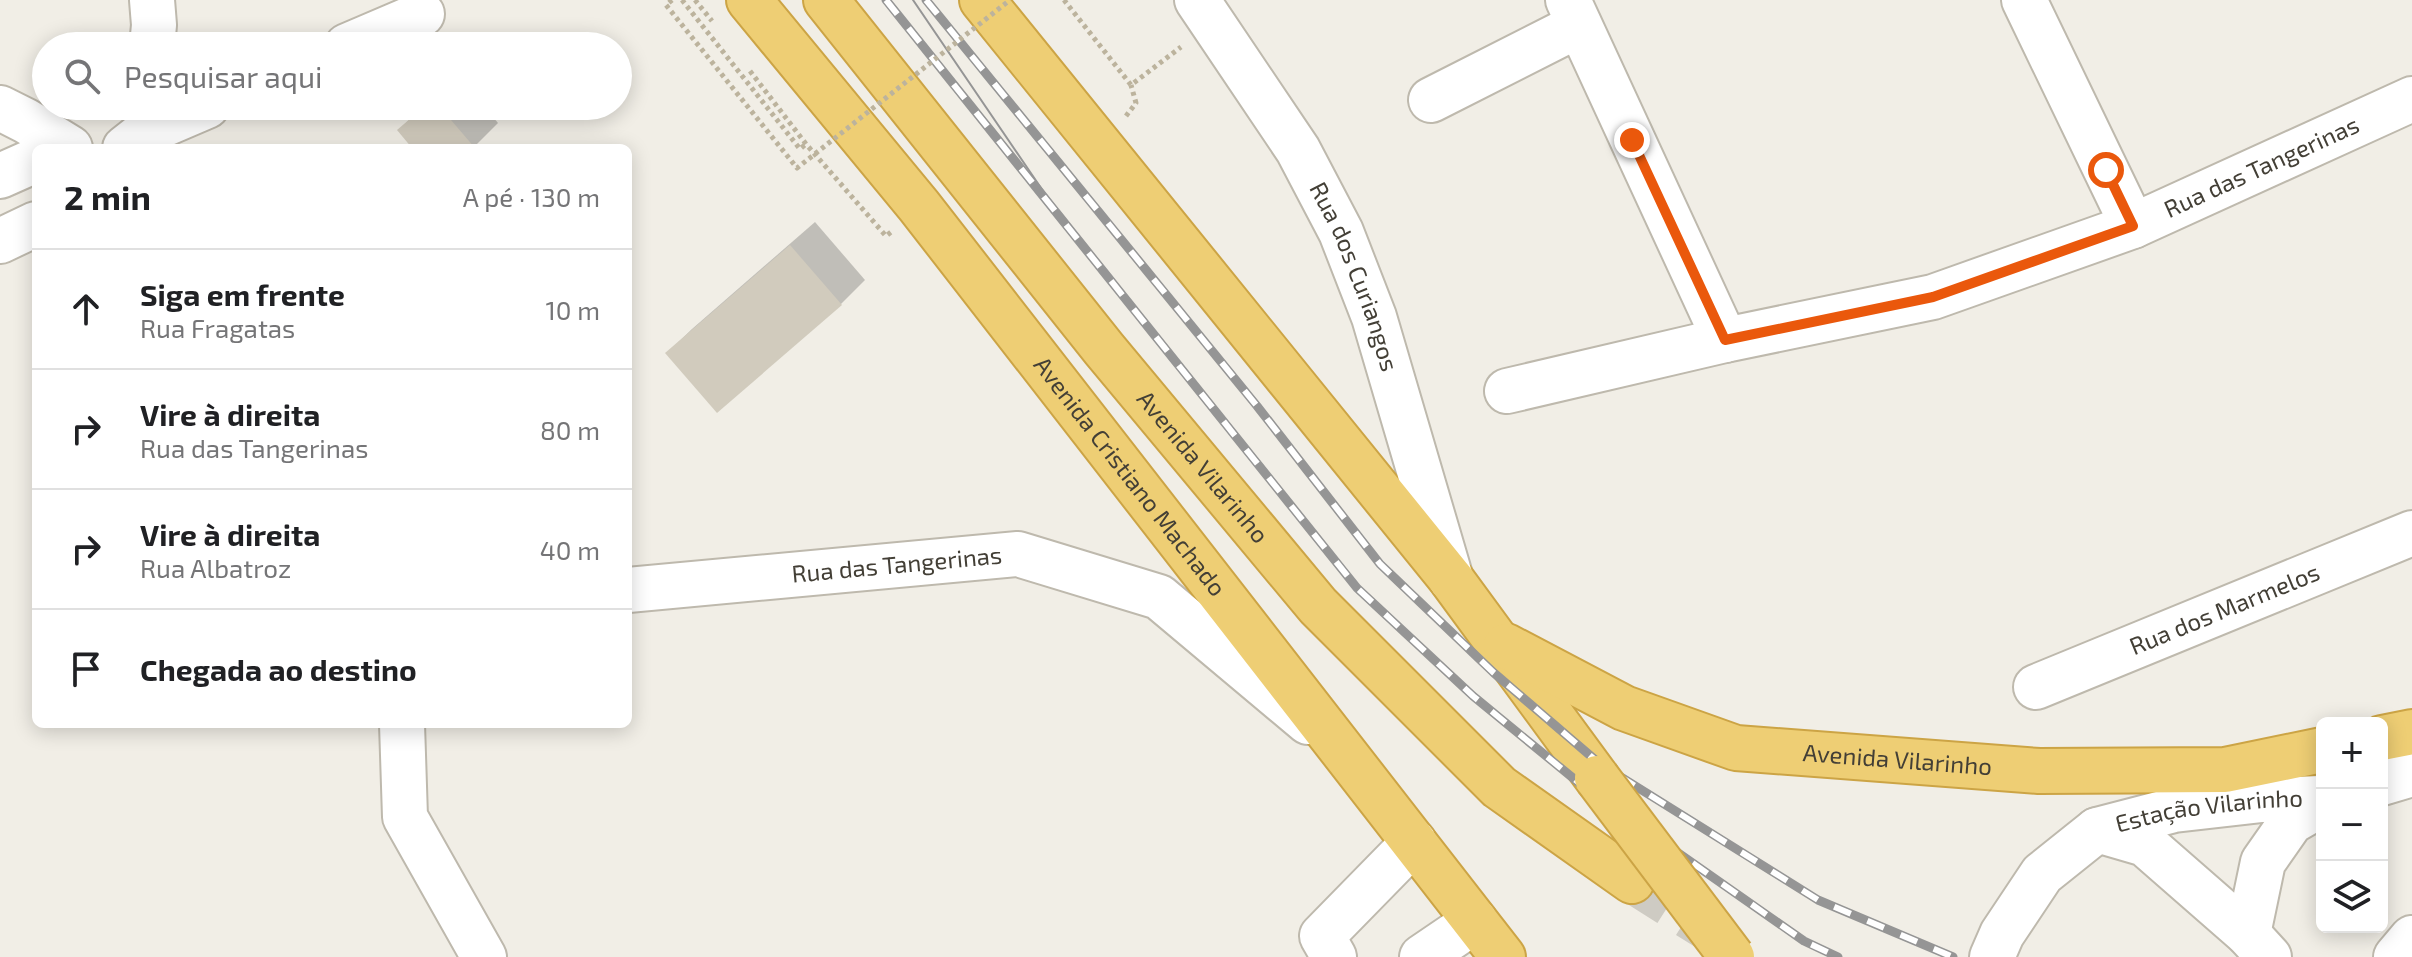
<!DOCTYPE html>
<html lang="pt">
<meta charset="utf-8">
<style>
:root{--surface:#fff;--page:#f6f6f6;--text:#202124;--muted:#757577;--line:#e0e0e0}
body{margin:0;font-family:"Exo 2",sans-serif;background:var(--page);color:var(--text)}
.controls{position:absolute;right:24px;bottom:24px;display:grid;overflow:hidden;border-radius:12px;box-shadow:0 4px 20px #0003}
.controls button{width:72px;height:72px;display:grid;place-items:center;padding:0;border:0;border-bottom:2px solid var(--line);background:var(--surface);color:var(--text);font:40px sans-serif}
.stop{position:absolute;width:24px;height:24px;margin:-18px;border:6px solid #ea580c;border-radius:50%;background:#fff}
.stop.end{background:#ea580c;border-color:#fff;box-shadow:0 2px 8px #0008}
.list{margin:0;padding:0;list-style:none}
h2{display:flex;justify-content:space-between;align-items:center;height:104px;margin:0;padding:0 32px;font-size:34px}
h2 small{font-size:26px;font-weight:400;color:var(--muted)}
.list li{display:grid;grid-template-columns:52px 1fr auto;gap:24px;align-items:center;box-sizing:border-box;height:120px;padding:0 32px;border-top:2px solid var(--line)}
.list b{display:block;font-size:30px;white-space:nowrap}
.list p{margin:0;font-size:26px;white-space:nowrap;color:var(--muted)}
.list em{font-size:26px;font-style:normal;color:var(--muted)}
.icon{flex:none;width:44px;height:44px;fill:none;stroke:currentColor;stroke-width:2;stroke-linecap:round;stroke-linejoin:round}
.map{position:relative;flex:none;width:2412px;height:957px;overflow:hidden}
.search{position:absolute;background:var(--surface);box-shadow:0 4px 20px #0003;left:32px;top:32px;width:600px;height:88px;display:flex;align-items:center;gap:20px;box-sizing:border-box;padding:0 28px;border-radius:44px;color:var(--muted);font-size:30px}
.panel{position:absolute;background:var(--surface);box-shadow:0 4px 20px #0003;left:32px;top:144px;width:600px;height:584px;border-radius:12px}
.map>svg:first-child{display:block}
.shadow{fill:#0003}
.building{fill:#d1cbbd}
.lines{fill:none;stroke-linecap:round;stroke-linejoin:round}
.highway-tunnel{stroke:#cecbc3;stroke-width:44;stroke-dasharray:44 22;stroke-linecap:butt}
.minor-casing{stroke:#beb9ad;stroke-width:48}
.highway-casing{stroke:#cca445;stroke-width:48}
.path{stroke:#bcb39d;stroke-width:5;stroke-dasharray:4 4;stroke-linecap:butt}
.minor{stroke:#fff;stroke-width:44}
.highway{stroke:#eece74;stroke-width:44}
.tram{stroke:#959595;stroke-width:2}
.rail-casing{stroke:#959595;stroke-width:9}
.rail{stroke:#fff;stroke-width:6;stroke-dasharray:18;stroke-linecap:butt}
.highway-bridge-casing{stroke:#cca445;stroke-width:48;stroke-linecap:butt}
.path-bridge{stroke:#bcb39d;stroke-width:5;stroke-dasharray:4 4;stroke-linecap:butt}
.highway-bridge{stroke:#eece74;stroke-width:44}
.route{stroke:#ea580c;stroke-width:10}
.labels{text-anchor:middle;stroke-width:8;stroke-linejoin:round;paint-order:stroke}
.street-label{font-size:24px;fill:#433f36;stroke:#fff}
</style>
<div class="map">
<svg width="2412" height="957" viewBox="0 0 2412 957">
<rect width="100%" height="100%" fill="#f1eee6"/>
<!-- shadow -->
<g class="shadow">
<path d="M423,106H484L498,123L473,148H415L399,130Z"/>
<path d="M815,222L865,280L841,304L667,353L692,329Z"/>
</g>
<!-- building -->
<g class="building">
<path d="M425,106H439L475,148H412L397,130Z"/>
<path d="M790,245L842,305L717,413L665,353Z"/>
</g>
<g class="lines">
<!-- highway-tunnel -->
<path class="highway-tunnel" d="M1632,881L1711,931"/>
<defs>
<g id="minor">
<path d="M152,0L154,25L152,46"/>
<path id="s1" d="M1197,0L1298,150L1341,232L1374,317L1451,579"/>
<path d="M1568,0L1725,340"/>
<path d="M2024,0L2133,226"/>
<path d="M347,46L422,14"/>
<path d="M1431,100L1579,25"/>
<path d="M0,108L26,121L70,148"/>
<path d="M125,148L144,133L207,106"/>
<path d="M0,176L36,160"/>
<path d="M0,241L36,224"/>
<path id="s2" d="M1507,391L1725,340L1933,297L2133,226L2412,99"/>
<path id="s3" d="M628,590L1018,554L1159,597L1308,722"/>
<path id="s4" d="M2036,687L2412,533"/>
<path d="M402,724L405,817L484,957"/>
<path d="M2382,783L2412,774"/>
<path d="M2097,830L2145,844L2248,934L2269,957"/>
<path d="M2248,934L2263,862L2291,822L2322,804"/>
<path d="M1334,957L1322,936L1414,842"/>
<path d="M1422,957L1475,921"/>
<path id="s5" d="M1992,957L2002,934L2042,874L2097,830L2174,810L2262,800L2322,798"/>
<path d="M2396,957L2412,938"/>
</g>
<g id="highway">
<path id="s6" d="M749,0L919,206L1503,957"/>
<path id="s7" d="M826,0L1104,349L1318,606L1499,787L1632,881"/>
<path d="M982,0L1451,579L1597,778"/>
<path id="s8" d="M1506,646L1624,708L1736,748L2039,771L2225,770L2322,750"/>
<path d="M2382,738L2412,732"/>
</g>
</defs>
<!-- minor casing -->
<use href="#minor" class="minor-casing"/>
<!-- highway casing -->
<use href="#highway" class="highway-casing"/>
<!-- path -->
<g class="path">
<path d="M682,0L800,149L806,144"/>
<path d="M695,0L712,21"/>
<path d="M1064,0L1131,85L1181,47"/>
<path d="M750,71L806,144L886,236L891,232"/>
<path d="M1126,116L1136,103L1131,85"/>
</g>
<!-- minor -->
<use href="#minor" class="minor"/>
<!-- highway -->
<use href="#highway" class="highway"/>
<!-- tram -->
<path class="tram" d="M913,0L1056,210"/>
<defs>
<g id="rail">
<path d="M886,0L1357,588L1473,696L1584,787L1804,941L1838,957"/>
<path d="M926,0L1257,406L1380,564L1494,673L1600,764L1818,900L1953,957"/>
</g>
</defs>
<!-- rail casing -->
<use href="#rail" class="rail-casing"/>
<!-- rail -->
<use href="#rail" class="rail"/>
<defs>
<path id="highway-bridge" d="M1597,778L1732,957"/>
</defs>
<!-- highway-bridge casing -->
<use href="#highway-bridge" class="highway-bridge-casing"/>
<!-- path-bridge -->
<path class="path-bridge" d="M672,0L666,5L797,168L1010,0"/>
<!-- highway-bridge -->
<use href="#highway-bridge" class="highway-bridge"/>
</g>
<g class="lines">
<!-- route -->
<path class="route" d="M1632,140L1725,340L1933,297L2133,226L2106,170"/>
</g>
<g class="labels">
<!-- street labels -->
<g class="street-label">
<text dy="8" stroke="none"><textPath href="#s2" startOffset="790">Rua das Tangerinas</textPath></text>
<text dy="8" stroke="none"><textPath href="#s1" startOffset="320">Rua dos Curiangos</textPath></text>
<text dy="8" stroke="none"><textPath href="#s7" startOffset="600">Avenida Vilarinho</textPath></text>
<text dy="8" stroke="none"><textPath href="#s6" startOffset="610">Avenida Cristiano Machado</textPath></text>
<text dy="8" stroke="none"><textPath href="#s3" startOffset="270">Rua das Tangerinas</textPath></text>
<text dy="8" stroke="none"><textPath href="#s4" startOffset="204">Rua dos Marmelos</textPath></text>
<text dy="8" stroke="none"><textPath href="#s8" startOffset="414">Avenida Vilarinho</textPath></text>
<text dy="8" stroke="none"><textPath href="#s5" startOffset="282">Estação Vilarinho</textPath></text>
</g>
</g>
</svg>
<div class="controls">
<button>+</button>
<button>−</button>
<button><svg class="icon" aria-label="layers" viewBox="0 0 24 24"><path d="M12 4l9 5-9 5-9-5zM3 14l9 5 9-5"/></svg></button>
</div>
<div class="stop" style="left:2106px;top:170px"></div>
<div class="stop end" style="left:1632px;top:140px"></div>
<div class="search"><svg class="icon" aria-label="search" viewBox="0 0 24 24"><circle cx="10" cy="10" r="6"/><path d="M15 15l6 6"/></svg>Pesquisar aqui</div>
<section class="panel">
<h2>2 min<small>A pé · 130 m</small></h2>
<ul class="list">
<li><svg class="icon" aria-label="ahead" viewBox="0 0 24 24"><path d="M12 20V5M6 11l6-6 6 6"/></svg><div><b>Siga em frente</b><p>Rua Fragatas</p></div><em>10 m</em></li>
<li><svg class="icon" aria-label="right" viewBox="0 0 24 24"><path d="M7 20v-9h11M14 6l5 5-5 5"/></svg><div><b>Vire à direita</b><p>Rua das Tangerinas</p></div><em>80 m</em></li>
<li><svg class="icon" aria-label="right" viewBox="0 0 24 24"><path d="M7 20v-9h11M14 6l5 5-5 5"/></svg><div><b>Vire à direita</b><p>Rua Albatroz</p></div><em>40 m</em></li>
<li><svg class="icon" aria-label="arrive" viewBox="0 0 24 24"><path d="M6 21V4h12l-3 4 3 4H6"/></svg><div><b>Chegada ao destino</b></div></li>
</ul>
</section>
</div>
